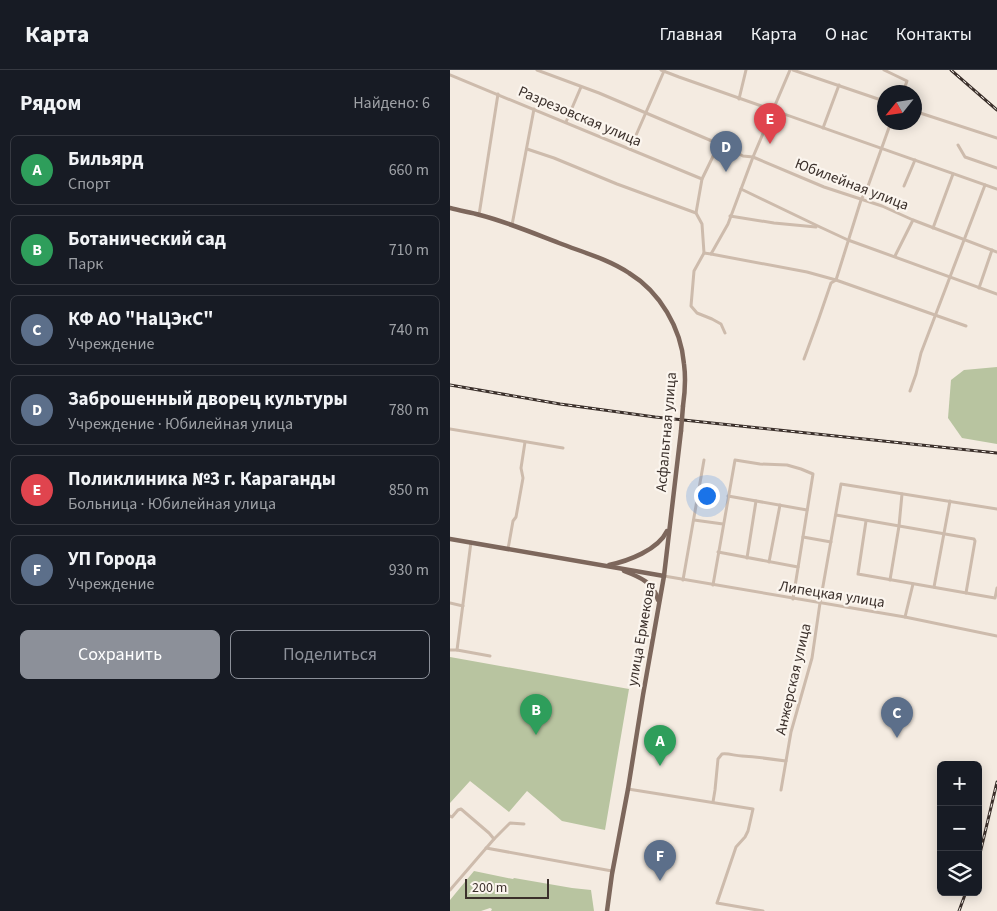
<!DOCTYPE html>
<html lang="ru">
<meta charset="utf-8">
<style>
:root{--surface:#171b24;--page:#242831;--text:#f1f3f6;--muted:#9ea1a6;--line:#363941;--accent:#8c9099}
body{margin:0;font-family:"Source Sans 3",sans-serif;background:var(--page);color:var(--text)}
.controls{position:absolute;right:15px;bottom:15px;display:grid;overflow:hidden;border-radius:8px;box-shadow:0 2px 12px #0003}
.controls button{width:45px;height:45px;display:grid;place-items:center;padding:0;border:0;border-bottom:1px solid var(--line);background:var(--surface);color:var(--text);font:25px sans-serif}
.compass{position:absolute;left:427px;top:15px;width:45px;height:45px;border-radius:50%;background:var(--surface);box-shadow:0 2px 12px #0003;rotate:240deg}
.scale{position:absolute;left:15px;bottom:12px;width:84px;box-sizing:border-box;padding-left:5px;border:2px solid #3b302b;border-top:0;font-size:14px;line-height:18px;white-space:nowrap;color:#3b302b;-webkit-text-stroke:4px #fbf5ee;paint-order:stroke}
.you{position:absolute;left:256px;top:425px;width:18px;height:18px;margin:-12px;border:4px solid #fff;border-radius:50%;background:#1a73e8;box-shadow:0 0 0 8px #1a73e833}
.badge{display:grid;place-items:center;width:32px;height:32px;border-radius:50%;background:var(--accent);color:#fff;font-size:16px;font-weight:700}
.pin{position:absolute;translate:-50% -41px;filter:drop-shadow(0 1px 2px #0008)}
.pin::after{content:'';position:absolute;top:26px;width:18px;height:15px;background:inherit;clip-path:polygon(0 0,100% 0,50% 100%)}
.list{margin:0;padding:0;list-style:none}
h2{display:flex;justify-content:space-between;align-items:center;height:65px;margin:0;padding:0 20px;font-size:21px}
h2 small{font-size:16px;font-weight:400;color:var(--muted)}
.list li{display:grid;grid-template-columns:32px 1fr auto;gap:15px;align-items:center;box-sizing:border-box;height:70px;margin:0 10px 10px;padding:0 10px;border:1px solid var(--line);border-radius:8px}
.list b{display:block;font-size:19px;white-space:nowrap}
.list p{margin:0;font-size:16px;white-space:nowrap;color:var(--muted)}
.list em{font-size:16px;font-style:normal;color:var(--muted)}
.actions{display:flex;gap:10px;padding:15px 20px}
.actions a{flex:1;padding:11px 0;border:1px solid var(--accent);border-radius:8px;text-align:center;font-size:18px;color:var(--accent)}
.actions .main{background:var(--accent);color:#fff}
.icon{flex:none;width:28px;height:28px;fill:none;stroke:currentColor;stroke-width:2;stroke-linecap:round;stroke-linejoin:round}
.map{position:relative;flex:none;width:547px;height:841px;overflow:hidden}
header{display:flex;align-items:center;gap:30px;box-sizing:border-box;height:70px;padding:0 25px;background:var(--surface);border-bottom:1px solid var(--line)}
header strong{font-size:24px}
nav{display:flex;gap:28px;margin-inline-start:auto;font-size:18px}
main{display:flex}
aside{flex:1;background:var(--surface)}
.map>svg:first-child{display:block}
.green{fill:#b8c4a0}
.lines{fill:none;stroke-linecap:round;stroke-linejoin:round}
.minor{stroke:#cdbbac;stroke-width:3}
.major{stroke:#7d675c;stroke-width:4.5}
.rail-casing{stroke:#3b302b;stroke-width:3}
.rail{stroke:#fbf5ee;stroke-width:1;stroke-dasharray:4;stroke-linecap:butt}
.major-bridge{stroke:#7d675c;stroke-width:4.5}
.labels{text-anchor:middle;stroke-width:4.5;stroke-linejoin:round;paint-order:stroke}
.street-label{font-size:15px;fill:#3b302b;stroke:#fbf5ee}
</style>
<header>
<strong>Карта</strong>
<nav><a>Главная</a><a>Карта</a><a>О нас</a><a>Контакты</a></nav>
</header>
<main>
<aside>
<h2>Рядом<small>Найдено: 6</small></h2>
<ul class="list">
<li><span class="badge" style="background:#2e9e5b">A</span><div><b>Бильярд</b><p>Спорт</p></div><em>660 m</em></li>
<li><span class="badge" style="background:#2e9e5b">B</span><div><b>Ботанический сад</b><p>Парк</p></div><em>710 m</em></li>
<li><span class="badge" style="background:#5c6f8a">C</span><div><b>КФ АО &quot;НаЦЭкС&quot;</b><p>Учреждение</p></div><em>740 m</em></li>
<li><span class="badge" style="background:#5c6f8a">D</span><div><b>Заброшенный дворец культуры</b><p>Учреждение · Юбилейная улица</p></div><em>780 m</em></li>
<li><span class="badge" style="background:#e0444e">E</span><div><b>Поликлиника №3 г. Караганды</b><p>Больница · Юбилейная улица</p></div><em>850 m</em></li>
<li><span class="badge" style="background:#5c6f8a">F</span><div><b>УП Города</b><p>Учреждение</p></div><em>930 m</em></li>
</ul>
<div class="actions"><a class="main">Сохранить</a><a>Поделиться</a></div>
</aside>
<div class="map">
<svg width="547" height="841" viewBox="0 0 547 841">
<rect width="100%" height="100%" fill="#f4ebe1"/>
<!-- green -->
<g class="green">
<path d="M547,297V374L512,368L498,348L501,310L514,300Z"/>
<path d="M0,587L179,619L155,760L112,751L77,721L59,742L20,711L0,733Z"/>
<path d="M24,801L63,809L64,808L122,818L141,820L144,841H41L42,839L40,838L31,841H0V830Z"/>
</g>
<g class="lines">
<!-- minor -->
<g class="minor">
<path d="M87,0L149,23L269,74L293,86L303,87L374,117L432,136L463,150L547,182"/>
<path d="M211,0L229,7L547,119"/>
<path d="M343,0L434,31"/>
<path d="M434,0L457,11L453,22"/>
<path d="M0,5L252,109"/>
<path d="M289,29L296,0"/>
<path d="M464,41L547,68"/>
<path d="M116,52L131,17"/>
<path d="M373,58L389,15"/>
<path d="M508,75L515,87L547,98"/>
<path d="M77,79L104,88L167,114L246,143L252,154L254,183L244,201L241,236L247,243L262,249L271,254L275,263"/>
<path d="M180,79L214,1"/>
<path d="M454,116L465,90"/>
<path d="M291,119L370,157L398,170L547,224"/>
<path d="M246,143L252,109L269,74"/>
<path d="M29,145L48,24"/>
<path d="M280,146L324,153L366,157"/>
<path d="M62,155L84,39"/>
<path d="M483,158L503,104"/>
<path d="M254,183L261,184L278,154L303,87L340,0"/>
<path d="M261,184L357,202L386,210L516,256"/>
<path d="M445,186L463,150"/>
<path d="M529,218L542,180"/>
<path d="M354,289L369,248L381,213L386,210L411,130L417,119L441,52"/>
<path d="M460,321L466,304L471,283L535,115"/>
<path d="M0,359L113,378"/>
<path d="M278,426L357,440"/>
<path d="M386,445L524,469L525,471L516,523"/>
<path d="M244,450L273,454"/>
<path d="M416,451L408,504L545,528L547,518"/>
<path d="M353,467L381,472"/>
<path d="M58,479L63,451L66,447L73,408L71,398L75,372"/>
<path d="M268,482L348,497"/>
<path d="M297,488L306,431"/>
<path d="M319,492L330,435"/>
<path d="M214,506L455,547L547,566"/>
<path d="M233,510L254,390"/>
<path d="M440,510L449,456L452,424"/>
<path d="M263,515L285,390L310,394L337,395L351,399L363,404L343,529"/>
<path d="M484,517L500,431"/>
<path d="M0,533L13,536"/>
<path d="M455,547L463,514"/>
<path d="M0,580H7L40,586"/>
<path d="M7,580L21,472"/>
<path d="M178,719L303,739L298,761L295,767L286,777L267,833L313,841"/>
<path d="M331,720L341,662L362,588L370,533L391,414L547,439"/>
<path d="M263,732L265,720L268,689L272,684C279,683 285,686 292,686C307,687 322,689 336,691"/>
<path d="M0,746L2,747L8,740L11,739L39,763L44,769"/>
<path d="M36,778L162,801"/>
<path d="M0,820L44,769L60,753L74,754"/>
</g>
<!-- major -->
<g class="major">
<path d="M0,138C10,141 20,142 30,145C57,152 83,163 109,173C132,182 158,189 179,203C210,222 231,258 234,294C236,309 235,322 233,336"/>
<path d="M0,469L214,506"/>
<path d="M159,495C178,491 208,480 217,461"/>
<path d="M174,501C190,507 204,513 208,530"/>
<path d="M157,841L162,804L178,719L193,625L214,506L231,361"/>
</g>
<defs>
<g id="rail">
<path d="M501,0L547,40"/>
<path d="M0,315L110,334L205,347L547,383"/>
<path d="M528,792L547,712"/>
<path d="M509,841L516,822"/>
</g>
</defs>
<!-- rail casing -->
<use href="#rail" class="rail-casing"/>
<!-- rail -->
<use href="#rail" class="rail"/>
<!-- major-bridge -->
<path class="major-bridge" d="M231,361L233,336"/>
</g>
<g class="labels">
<!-- street labels -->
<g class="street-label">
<text transform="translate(130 46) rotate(23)" y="5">Разрезовская улица</text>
<text transform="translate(402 114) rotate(21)" y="5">Юбилейная улица</text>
<text transform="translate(216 362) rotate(-85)" y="5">Асфальтная улица</text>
<text transform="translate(382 524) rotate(9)" y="5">Липецкая улица</text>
<text transform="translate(191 564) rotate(-80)" y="5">улица Ермекова</text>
<text transform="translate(343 609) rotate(-77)" y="5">Анжерская улица</text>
</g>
</g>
</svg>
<div class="controls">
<button>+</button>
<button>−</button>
<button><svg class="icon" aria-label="layers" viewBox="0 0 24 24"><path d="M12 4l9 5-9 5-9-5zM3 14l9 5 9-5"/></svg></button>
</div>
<svg class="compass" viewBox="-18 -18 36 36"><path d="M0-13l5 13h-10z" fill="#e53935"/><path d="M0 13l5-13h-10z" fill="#9ea1a6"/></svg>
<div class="scale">200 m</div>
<div class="you"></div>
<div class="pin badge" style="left:210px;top:696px;background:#2e9e5b">A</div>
<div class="pin badge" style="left:86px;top:665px;background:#2e9e5b">B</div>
<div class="pin badge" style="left:447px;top:668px;background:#5c6f8a">C</div>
<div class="pin badge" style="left:276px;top:102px;background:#5c6f8a">D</div>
<div class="pin badge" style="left:320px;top:74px;background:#e0444e">E</div>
<div class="pin badge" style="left:210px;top:811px;background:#5c6f8a">F</div>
</div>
</main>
